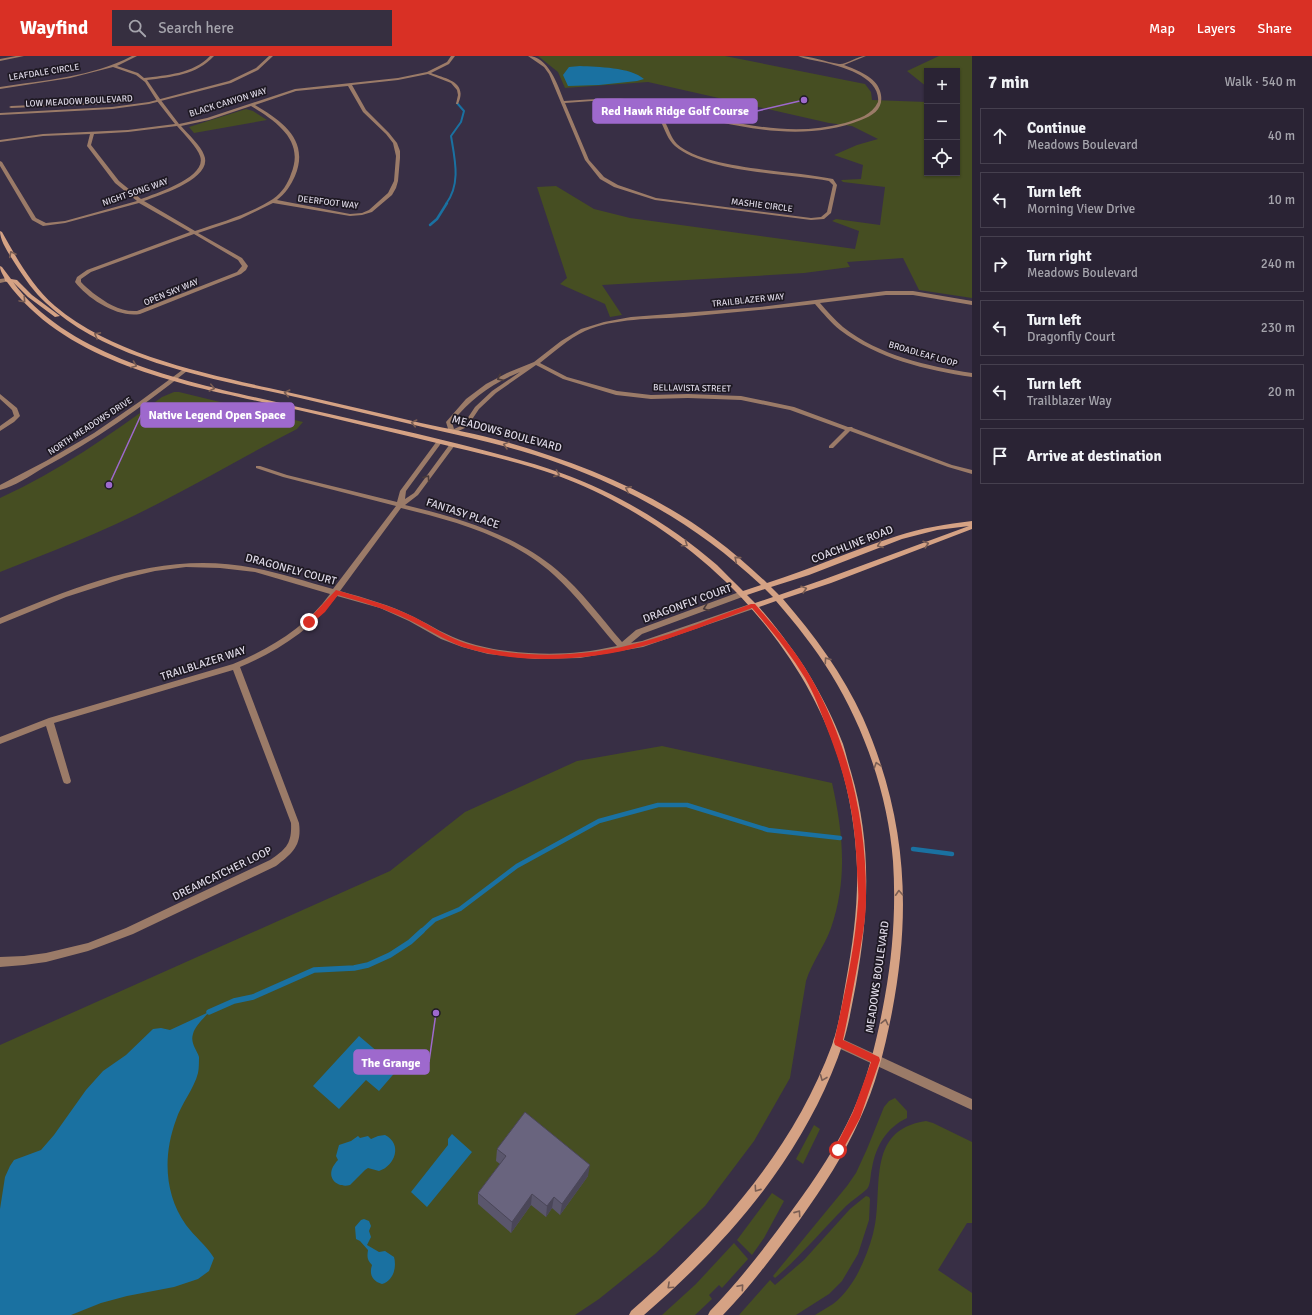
<!DOCTYPE html>
<meta charset="utf-8">
<style>
:root{--surface:#2a2334;--page:#362f40;--text:#f1f3f6;--muted:#a5a4ac;--line:#46404f;--accent:#d93025}
body{margin:0;font-family:Signika,sans-serif;background:var(--page);color:var(--text)}
.controls{position:absolute;right:12px;top:12px;display:grid;overflow:hidden;border-radius:0px;box-shadow:0 1px 3px #0004}
.controls button{width:36px;height:36px;display:grid;place-items:center;padding:0;border:0;border-bottom:1px solid var(--line);background:var(--surface);color:var(--text);font:20px sans-serif}
.stop{position:absolute;width:12px;height:12px;margin:-9px;border:3px solid #d93025;border-radius:50%;background:#fff}
.stop.end{background:#d93025;border-color:#fff;box-shadow:0 1px 4px #0008}
.list{margin:0;padding:0;list-style:none}
h2{display:flex;justify-content:space-between;align-items:center;height:52px;margin:0;padding:0 16px;font-size:17px}
h2 small{font-size:13px;font-weight:400;color:var(--muted)}
.list li{display:grid;grid-template-columns:26px 1fr auto;gap:12px;align-items:center;box-sizing:border-box;height:56px;margin:0 8px 8px;padding:0 8px;border:1px solid var(--line);border-radius:0px}
.list b{display:block;font-size:15px;white-space:nowrap}
.list p{margin:0;font-size:13px;white-space:nowrap;color:var(--muted)}
.list em{font-size:13px;font-style:normal;color:var(--muted)}
.icon{flex:none;width:22px;height:22px;fill:none;stroke:currentColor;stroke-width:2;stroke-linecap:round;stroke-linejoin:round}
.map{position:relative;flex:none;width:972px;height:1259px;overflow:hidden}
header{display:flex;align-items:center;gap:24px;box-sizing:border-box;height:56px;padding:0 20px;background:var(--accent);color:#fff}
header strong{font-size:19px}
nav{display:flex;gap:22px;margin-inline-start:auto;font-size:14px}
.search{width:280px;height:36px;background:var(--page);display:flex;align-items:center;gap:10px;box-sizing:border-box;padding:0 14px;border-radius:0px;color:var(--muted);font-size:15px}
main{display:flex}
aside{flex:1;background:var(--surface)}
.map>svg:first-child{display:block}
.green{fill:#464e22}
.water{fill:#1a71a1}
.lines{fill:none;stroke-linecap:round;stroke-linejoin:round}
.stream-far3{stroke:#1a71a1;stroke-width:2}
.stream-far2{stroke:#1a71a1;stroke-width:2.5}
.stream-far1{stroke:#1a71a1;stroke-width:4.5}
.stream{stroke:#1a71a1;stroke-width:5.5}
.minor{fill:#9b7b68;fill-rule:evenodd}
.tertiary{fill:#9b7b68;fill-rule:evenodd}
.secondary{fill:#d5a284;fill-rule:evenodd}
.wall{fill:#5a566c}
.shaded-wall{fill:#4a4658}
.building{fill:#69647e;stroke:#4a4658}
.oneway{stroke:#7a5e54}
.oneway2{stroke:#4a3b3b}
.route{fill:#d93025}
.labels{text-anchor:middle;stroke-width:3.5;stroke-linejoin:round;paint-order:stroke}
.far-street-label{font-size:9px;fill:#ded9e7;stroke:#1e1923}
.street-label{font-size:11px;fill:#ded9e7;stroke:#1e1923}
.leader{fill:none;stroke:#9e69cd;stroke-width:1.5}
.callout-dot{fill:#9e69cd;stroke:#1e1923;stroke-width:1.5}
.callout{fill:#9e69cd;stroke:#9e69cd;stroke-width:1.5}
.callout-label{font-size:12px;text-anchor:middle;font-weight:bold;fill:#fff}
</style>
<header>
<strong>Wayfind</strong>
<div class="search"><svg class="icon" aria-label="search" viewBox="0 0 24 24"><circle cx="10" cy="10" r="6"/><path d="M15 15l6 6"/></svg>Search here</div>
<nav><a>Map</a><a>Layers</a><a>Share</a></nav>
</header>
<main>
<div class="map">
<svg width="972" height="1259" viewBox="0 0 972 1259">
<rect width="100%" height="100%" fill="#382f45"/>
<!-- green -->
<g class="green">
<path d="M538,0H725L865,28L871,36L872,44L927,46V117H957V15H927V31L907,15L939,0H972V242L919,234L903,202L847,206L850,211L804,217L602,229L622,259L610,261L605,248L560,228L567,222L537,131L556,130L594,153L630,162L855,193L859,175L832,165L836,163L880,169L885,131L843,126L841,124L861,123L863,109L834,99L857,89L878,83L852,70L829,67L648,26L565,32L558,16Z"/>
<path d="M246,53L253,55L267,64L194,77L189,71Z"/>
<path d="M174,336H179L303,366L297,373C252,396 209,421 165,444C112,472 56,494 0,516V442C59,415 110,379 162,341Z"/>
<path d="M662,690L832,727C843,776 848,823 831,872C824,891 812,906 806,925L790,1022L754,1085L705,1150L655,1198L599,1243L575,1259H0V989L390,815L465,756L577,705Z"/>
<path d="M895,1042L907,1055V1062C886,1072 876,1090 872,1112C870,1119 871,1128 867,1133C861,1139 852,1144 846,1150C822,1174 801,1200 775,1222L773,1220L847,1130L856,1117L867,1093L884,1051L889,1045Z"/>
<path d="M926,1065L933,1067L972,1086V1167H967L938,1214L972,1237V1259H815C821,1255 827,1252 833,1248C854,1232 866,1203 873,1178C885,1137 863,1074 926,1065Z"/>
<path d="M814,1069L820,1073L803,1108L796,1103Z"/>
<path d="M772,1137L784,1145L764,1182L752,1199L737,1184Z"/>
<path d="M866,1140L869,1141L870,1143L869,1164L858,1198L842,1225L829,1238L796,1259H739L770,1224L775,1229L804,1204L850,1153Z"/>
<path d="M734,1187L748,1203L722,1232L719,1229L709,1239L712,1243L695,1259H662L696,1228Z"/>
</g>
<!-- water -->
<g class="water">
<path d="M580,10C598,11 630,11 644,23L637,25L599,29L568,30L563,19L569,11Z"/>
<path d="M209,956C203,963 195,970 193,978C190,987 197,994 199,1001C199,1005 199,1013 198,1017C194,1033 181,1048 176,1064C163,1099 164,1138 186,1169C195,1181 206,1189 214,1202L209,1215L198,1223L174,1231L127,1240L101,1247L71,1259H0V1153L5,1121L10,1110L14,1104L41,1094L54,1079L86,1034L103,1015L126,999L153,973L161,972L170,974Z"/>
<path d="M359,980L398,1013L379,1035L366,1024L339,1053L313,1030Z"/>
<path d="M452,1078L472,1096L427,1151L411,1136L448,1089V1083Z"/>
<path d="M385,1079C403,1088 395,1110 379,1115L368,1112L365,1114L350,1129C340,1132 328,1125 332,1113C333,1110 336,1106 338,1104L336,1100L339,1089L351,1085L358,1080L360,1082L368,1080L371,1083L378,1080Z"/>
<path d="M364,1163L369,1165L371,1170L369,1175L371,1181L367,1189L379,1196L385,1195L394,1201C397,1212 393,1225 382,1228C372,1225 369,1218 372,1209C367,1204 367,1201 368,1194L360,1185L356,1183L355,1171L361,1164Z"/>
</g>
<g class="lines">
<!-- stream-far3 -->
<path class="stream-far3" d="M446,148C461,128 455,104 451,80L461,66L464,55L457,47"/>
<!-- stream-far2 -->
<path class="stream-far2" d="M430,169L437,163L447,147"/>
<!-- stream-far1 -->
<g class="stream-far1">
<path d="M913,793L952,798"/>
<path d="M421,876L434,864L460,853L517,810L599,765L658,749H687L768,774L840,782"/>
</g>
<!-- stream -->
<path class="stream" d="M209,956L234,945L253,941L314,914L354,912L368,909L390,899L410,886L422,875"/>
<!-- minor -->
<g class="minor">
<path d="M16,0H24L0,5V3Z"/>
<path d="M132,0H137L117,10L138,17L144,22C167,19 193,18 210,0H214C197,19 171,21 147,24L160,43L179,68L207,62L295,33L398,22L427,16L447,6L451,0H455L449,8L431,17C447,23 468,26 458,48H456L458,39L457,34L451,27L428,18L398,24L352,29L366,54L389,77L397,87L400,95V102L398,125L396,132L392,139L372,156L362,159L350,160L273,147L240,163L198,177L242,202L248,210L246,214L241,218L140,258C118,262 88,243 75,226L77,221L87,214L190,176L139,147L65,167L43,170L32,164L0,110V105L2,106L36,162L46,167L65,165L137,145L115,127L87,90L90,78L43,80L0,86V84L43,78L128,74L175,68L157,45L145,26L136,19L113,11L70,22L0,33V31C45,24 92,21 132,0ZM348,30L363,56L386,78L393,87L396,100L394,125L388,137L369,154L362,157L350,158L277,144C285,138 291,129 295,120C310,84 282,65 255,49L296,35ZM251,50C277,66 305,85 291,118C288,127 282,137 273,143C250,158 222,166 195,175L144,145C160,139 214,122 204,99C201,90 188,78 181,70L209,64ZM177,70C184,78 197,91 200,100C208,121 156,137 141,143L119,125L91,89L94,78L128,76ZM194,178L238,204L242,210L237,216L137,255C119,256 107,247 93,237C89,233 84,230 81,226V223L91,216Z"/>
<path d="M528,0C548,0 558,29 564,45C592,43 619,41 646,45C658,47 669,51 681,54C736,67 790,82 845,67C858,63 872,59 878,46C881,21 841,10 822,6C814,4 805,3 798,0C812,0 825,6 839,8C846,9 857,0 866,0L844,9C857,14 876,21 880,35C885,51 875,59 861,64C800,88 734,70 674,55L667,60L665,66C669,73 671,82 677,88C706,114 793,114 833,123L837,129L831,157L824,163L811,164L655,144L614,131L600,123L585,104L549,18L544,11ZM592,45C618,44 644,46 670,54L664,58L661,66C665,74 668,84 675,90C705,116 789,118 829,125L833,129L827,156L821,161L811,162L656,142L618,129L604,121L589,104L565,47Z"/>
<path d="M7,222L9,223V225L0,227V223Z"/>
<path d="M886,235H913L972,245V249L913,239H886L820,247C827,255 835,264 843,271C880,300 927,310 972,317V321C926,314 878,303 840,274C831,267 823,257 815,248C771,253 728,257 684,261C653,263 614,262 585,275C568,283 554,296 540,307L567,321L617,335L651,339L688,338L741,340L794,351L848,371H852L853,372L952,409L972,414V418L948,411L850,375L833,392H829V390L845,374L790,354L741,344L688,342L651,343L616,339L563,323L536,309L496,337L479,353L467,371L454,377H450L449,376L446,366L466,343L486,328L507,317L534,306L561,285L581,273L604,266L631,261L760,251ZM520,316L492,335L475,351L463,369L454,373L452,366C472,342 491,328 520,316Z"/>
<path d="M185,312L187,313V315C142,351 94,385 43,412C30,420 15,430 0,434V429L46,405L94,377L139,346Z"/>
<path d="M0,338L17,352L20,360L14,366L0,375V370L14,360L12,354L0,343Z"/>
<path d="M439,384L442,386L406,435L405,443L414,437L450,388H454L455,389L418,439L405,449C459,462 514,478 557,514C582,535 601,562 622,586L636,574L742,535L746,538L745,540L642,578L631,587L642,585L750,548H756L757,550L756,552L643,591L580,602L535,603L488,598L462,591L441,583L409,565L380,552L337,540C312,573 278,595 240,611L299,767C302,789 293,797 276,810L133,878L88,895L46,906L24,909L0,911V901L24,900L46,897L88,887L126,872L270,804C286,793 292,788 291,767L233,614L54,667L71,725L70,727L67,728L64,727L63,725L46,670L0,688V681L49,662L233,608C271,592 306,571 330,538L255,516L220,512L186,511L155,515L125,522L66,541L0,568V562C83,528 163,494 254,512C281,517 307,526 333,533L396,450L283,421L256,412V410H260L287,419L397,446L400,435L437,385ZM401,452C455,465 512,481 554,519C577,540 596,566 617,590C605,592 593,595 581,596C547,600 498,597 466,586C447,580 432,570 414,561C390,549 365,542 340,535Z"/>
</g>
<!-- tertiary -->
<g class="tertiary">
<path d="M269,0H273L258,14L231,27L149,48L112,53L0,59V57L112,51L149,46L229,25L256,12Z"/>
<path d="M124,45L125,47L11,52L9,51L11,50Z"/>
<path d="M838,981L972,1043V1054L834,990L833,986L834,982Z"/>
</g>
<!-- secondary -->
<path class="secondary" d="M0,175L2,176C17,203 32,230 55,250C112,298 198,316 269,332C320,343 370,355 421,367C449,373 478,378 506,386C579,407 653,436 714,482C733,496 750,511 767,527C811,513 853,494 897,480C921,472 947,468 972,465V473L831,527L783,543C814,579 843,618 863,662C906,760 912,852 892,956C885,992 876,1029 860,1063C844,1099 823,1131 801,1162C776,1196 752,1229 723,1259H708L710,1255C741,1223 767,1189 793,1153C816,1122 837,1090 853,1055C869,1019 878,979 885,940C893,896 896,850 893,805C888,740 865,673 831,618C815,592 796,568 776,545L759,551C769,563 780,576 789,589C810,616 831,656 843,688C846,697 848,707 851,716C872,788 869,855 856,928C852,948 849,968 843,987C829,1029 808,1070 783,1107C745,1164 696,1214 644,1259H629L631,1255C715,1181 792,1097 832,989C839,969 842,947 846,925C853,887 858,850 857,811C853,718 824,643 766,570C713,503 637,449 556,419C522,407 487,399 453,391C397,377 341,364 285,351C190,330 68,310 7,226L5,225C5,220 0,217 0,210L2,211L11,223L17,224L32,239L60,260L55,261L28,241L13,226C72,306 198,328 289,349C346,362 403,374 459,388C493,397 528,405 561,417C617,437 672,470 717,509C726,518 735,527 743,535L761,529C701,473 638,436 561,408C517,392 473,382 427,372C385,362 342,352 300,342C219,324 108,306 46,247C34,236 25,223 16,209C10,199 0,186 0,175ZM969,470L825,523L779,539L771,531L809,519L902,483L937,474ZM765,533L773,541L755,547L747,539Z"/>
</g>
<!-- wall -->
<path class="wall" d="M497,1093L588,1120L560,1159L552,1152L546,1161L531,1149L511,1177L478,1148V1137L500,1108L496,1105Z"/>
<!-- shaded-wall -->
<g class="shaded-wall">
<path d="M590,1109L588,1120L560,1159L562,1148Z"/>
<path d="M532,1138L531,1149L511,1177L512,1166Z"/>
<path d="M554,1141L552,1152L546,1161L547,1150Z"/>
</g>
<!-- building -->
<path class="building" d="M525,1056L590,1109L562,1148L554,1141L547,1150L532,1138L512,1166L478,1137L506,1100L497,1093Z"/>
<!-- one-way arrows -->
<defs><path id="oneway-chevron" d="M-2-3.5L2.5 0L-2 3.5" fill="none" stroke-width="1.6" stroke-linecap="round" stroke-linejoin="round"/></defs>
<g class="oneway">
<use href="#oneway-chevron" transform="translate(12 198) rotate(-117)"/>
<use href="#oneway-chevron" transform="translate(23 244) rotate(47)"/>
<use href="#oneway-chevron" transform="translate(97 279) rotate(-151)"/>
<use href="#oneway-chevron" transform="translate(134 309) rotate(21)"/>
<use href="#oneway-chevron" transform="translate(212 332) rotate(13)"/>
<use href="#oneway-chevron" transform="translate(287 337) rotate(-167)"/>
<use href="#oneway-chevron" transform="translate(414 367) rotate(-167)"/>
<use href="#oneway-chevron" transform="translate(506 389) rotate(-165)"/>
<use href="#oneway-chevron" transform="translate(557 418) rotate(21)"/>
<use href="#oneway-chevron" transform="translate(628 433) rotate(-154)"/>
<use href="#oneway-chevron" transform="translate(685 488) rotate(35)"/>
<use href="#oneway-chevron" transform="translate(926 488) rotate(-18)"/>
<use href="#oneway-chevron" transform="translate(880 489) rotate(159)"/>
<use href="#oneway-chevron" transform="translate(737 503) rotate(-140)"/>
<use href="#oneway-chevron" transform="translate(804 533) rotate(-18)"/>
<use href="#oneway-chevron" transform="translate(827 604) rotate(-125)"/>
<use href="#oneway-chevron" transform="translate(877 709) rotate(-108)"/>
<use href="#oneway-chevron" transform="translate(899 837) rotate(-93)"/>
<use href="#oneway-chevron" transform="translate(885 966) rotate(-77)"/>
<use href="#oneway-chevron" transform="translate(823 1022) rotate(112)"/>
<use href="#oneway-chevron" transform="translate(757 1133) rotate(125)"/>
<use href="#oneway-chevron" transform="translate(798 1157) rotate(-55)"/>
<use href="#oneway-chevron" transform="translate(670 1230) rotate(137)"/>
<use href="#oneway-chevron" transform="translate(741 1231) rotate(-49)"/>
</g>
<g class="oneway2">
<use href="#oneway-chevron" transform="translate(500 322) rotate(154)"/>
<use href="#oneway-chevron" transform="translate(427 422) rotate(-54)"/>
<use href="#oneway-chevron" transform="translate(706 552) rotate(160)"/>
</g>
<!-- route -->
<path class="route" d="M336,534C363,542 389,549 414,561C432,570 448,582 468,588C523,604 587,601 642,586C679,576 715,561 751,548H755C775,571 795,594 810,620C849,688 867,766 866,844C866,863 862,882 859,901C854,929 849,956 843,984L879,1001L880,1004L860,1062L841,1097L838,1099L835,1097L834,1094L853,1056L871,1006L835,989L834,986C844,940 855,893 858,846C859,835 857,824 857,813C855,760 847,724 828,675C821,657 815,639 805,622C790,597 771,574 752,552C716,565 680,580 643,590C588,605 518,609 463,591C444,584 428,573 409,564C386,553 362,546 338,539L325,556L311,568H307V565Z"/>
<g class="labels">
<!-- far-street labels -->
<g class="far-street-label">
<text transform="translate(44 16) rotate(-9)" y="3">LEAFDALE CIRCLE</text>
<text transform="translate(79 45) rotate(-3)" y="3">LOW MEADOW BOULEVARD</text>
<text transform="translate(228 46) rotate(-17)" y="3">BLACK CANYON WAY</text>
<text transform="translate(135 136) rotate(-19)" y="3">NIGHT SONG WAY</text>
<text transform="translate(328 146) rotate(7)" y="3">DEERFOOT WAY</text>
<text transform="translate(762 149) rotate(7)" y="3">MASHIE CIRCLE</text>
<text transform="translate(171 236) rotate(-22)" y="3">OPEN SKY WAY</text>
<text transform="translate(748 244) rotate(-6)" y="3">TRAILBLAZER WAY</text>
<text transform="translate(923 298) rotate(16)" y="3">BROADLEAF LOOP</text>
<text transform="translate(692 332) rotate(1)" y="3">BELLAVISTA STREET</text>
<text transform="translate(90 370) rotate(-33)" y="3">NORTH MEADOWS DRIVE</text>
</g>
<!-- street labels -->
<g class="street-label">
<text transform="translate(507 377) rotate(15)" y="4">MEADOWS BOULEVARD</text>
<text transform="translate(463 457) rotate(18)" y="4">FANTASY PLACE</text>
<text transform="translate(852 488) rotate(-21)" y="4">COACHLINE ROAD</text>
<text transform="translate(291 513) rotate(15)" y="4">DRAGONFLY COURT</text>
<text transform="translate(687 547) rotate(-20)" y="4">DRAGONFLY COURT</text>
<text transform="translate(203 607) rotate(-18)" y="4">TRAILBLAZER WAY</text>
<text transform="translate(222 817) rotate(-26)" y="4">DREAMCATCHER LOOP</text>
<text transform="translate(877 921) rotate(-82)" y="4">MEADOWS BOULEVARD</text>
</g>
</g>
<!-- callouts -->
<path class="leader" d="M804 44L757 55M109 429L141 359M436 957L429 1006"/>
<g class="callout-dot">
<circle cx="804" cy="44" r="4"/>
<circle cx="109" cy="429" r="4"/>
<circle cx="436" cy="957" r="4"/>
</g>
<g class="callout">
<rect x="593" y="43" width="164" height="24" rx="4"/>
<rect x="141" y="347" width="153" height="24" rx="4"/>
<rect x="354" y="994" width="75" height="24" rx="4"/>
</g>
<g class="callout-label">
<text x="675" y="59">Red Hawk Ridge Golf Course</text>
<text x="217" y="363">Native Legend Open Space</text>
<text x="391" y="1011">The Grange</text>
</g>
</svg>
<div class="controls">
<button>+</button>
<button>−</button>
<button><svg class="icon" aria-label="locate" viewBox="0 0 24 24"><circle cx="12" cy="12" r="6"/><path d="M12 2v4M12 18v4M2 12h4M18 12h4"/></svg></button>
</div>
<div class="stop" style="left:838px;top:1094px"></div>
<div class="stop end" style="left:309px;top:566px"></div>
</div>
<aside>
<h2>7 min<small>Walk · 540 m</small></h2>
<ul class="list">
<li><svg class="icon" aria-label="ahead" viewBox="0 0 24 24"><path d="M12 20V5M6 11l6-6 6 6"/></svg><div><b>Continue</b><p>Meadows Boulevard</p></div><em>40 m</em></li>
<li><svg class="icon" aria-label="left" viewBox="0 0 24 24"><path d="M17 20v-9H6M10 6l-5 5 5 5"/></svg><div><b>Turn left</b><p>Morning View Drive</p></div><em>10 m</em></li>
<li><svg class="icon" aria-label="right" viewBox="0 0 24 24"><path d="M7 20v-9h11M14 6l5 5-5 5"/></svg><div><b>Turn right</b><p>Meadows Boulevard</p></div><em>240 m</em></li>
<li><svg class="icon" aria-label="left" viewBox="0 0 24 24"><path d="M17 20v-9H6M10 6l-5 5 5 5"/></svg><div><b>Turn left</b><p>Dragonfly Court</p></div><em>230 m</em></li>
<li><svg class="icon" aria-label="left" viewBox="0 0 24 24"><path d="M17 20v-9H6M10 6l-5 5 5 5"/></svg><div><b>Turn left</b><p>Trailblazer Way</p></div><em>20 m</em></li>
<li><svg class="icon" aria-label="arrive" viewBox="0 0 24 24"><path d="M6 21V4h12l-3 4 3 4H6"/></svg><div><b>Arrive at destination</b></div></li>
</ul>
</aside>
</main>
